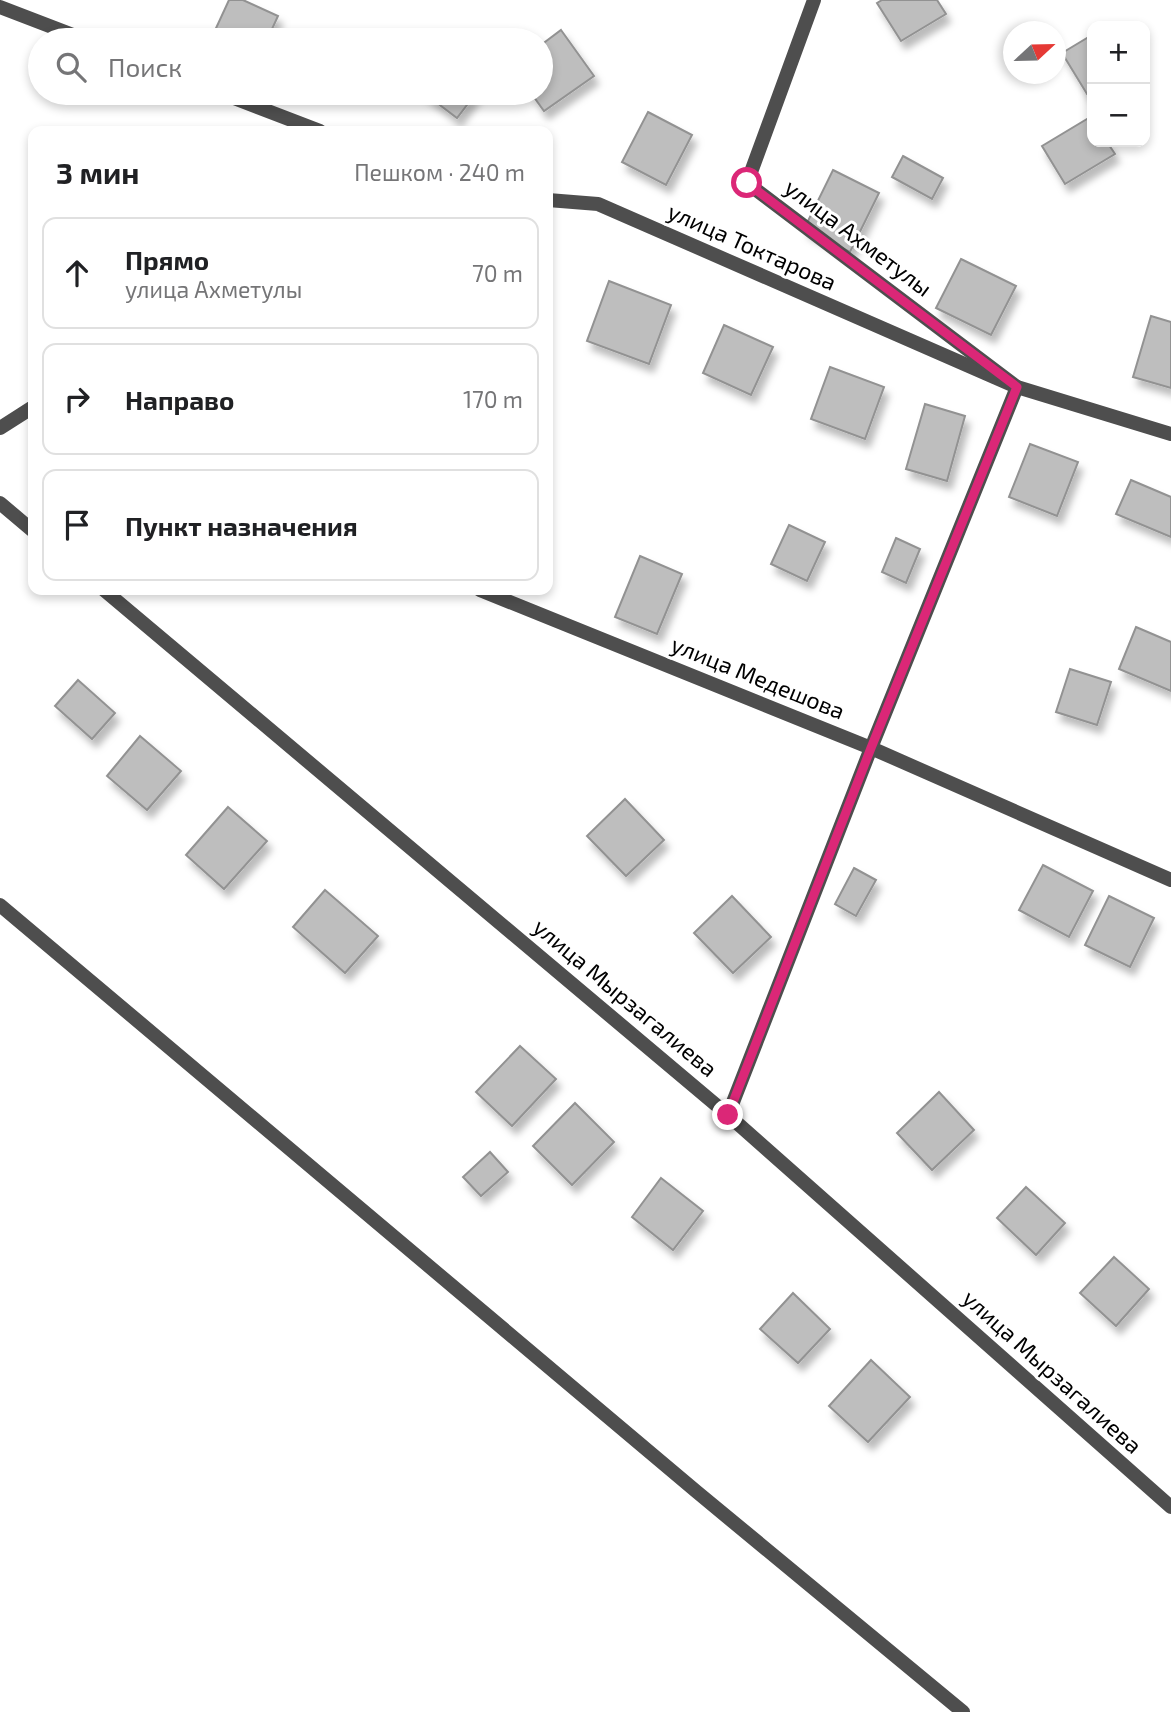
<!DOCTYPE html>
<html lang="ru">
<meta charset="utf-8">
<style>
:root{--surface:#fff;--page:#f6f6f6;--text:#202124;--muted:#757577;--line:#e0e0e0}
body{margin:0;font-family:"Exo 2",sans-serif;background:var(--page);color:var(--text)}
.controls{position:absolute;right:21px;top:21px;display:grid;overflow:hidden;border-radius:14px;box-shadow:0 4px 10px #0003}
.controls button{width:63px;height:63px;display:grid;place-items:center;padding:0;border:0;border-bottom:2px solid var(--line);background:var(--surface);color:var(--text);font:35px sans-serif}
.compass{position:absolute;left:1003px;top:21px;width:63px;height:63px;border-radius:50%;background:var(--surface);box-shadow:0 4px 10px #0003;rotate:68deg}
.stop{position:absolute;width:21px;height:21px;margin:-16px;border:5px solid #db2777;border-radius:50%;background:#fff}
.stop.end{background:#db2777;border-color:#fff;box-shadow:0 2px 7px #0008}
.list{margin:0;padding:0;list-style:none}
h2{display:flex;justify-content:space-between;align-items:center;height:91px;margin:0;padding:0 28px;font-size:30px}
h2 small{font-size:23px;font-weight:400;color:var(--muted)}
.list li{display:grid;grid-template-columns:46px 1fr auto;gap:21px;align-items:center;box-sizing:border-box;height:112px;margin:0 14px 14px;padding:0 14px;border:2px solid var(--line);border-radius:14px}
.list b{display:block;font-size:26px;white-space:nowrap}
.list p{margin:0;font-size:23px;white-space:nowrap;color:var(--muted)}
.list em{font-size:23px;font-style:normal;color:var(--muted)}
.icon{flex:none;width:38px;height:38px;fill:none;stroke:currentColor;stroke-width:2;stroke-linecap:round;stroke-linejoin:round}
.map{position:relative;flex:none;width:1171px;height:1712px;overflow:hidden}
.search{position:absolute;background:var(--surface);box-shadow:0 4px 10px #0003;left:28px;top:28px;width:525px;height:77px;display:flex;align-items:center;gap:18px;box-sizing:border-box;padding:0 24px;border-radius:38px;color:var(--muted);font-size:26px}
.panel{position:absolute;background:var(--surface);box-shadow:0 4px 10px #0003;left:28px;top:126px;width:525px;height:469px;border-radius:14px}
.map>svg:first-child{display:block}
.building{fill:#bebebe;stroke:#929292;stroke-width:2;filter:url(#shadow)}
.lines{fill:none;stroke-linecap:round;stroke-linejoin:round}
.minor{stroke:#4e4e4e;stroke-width:14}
.route{stroke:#db2777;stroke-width:9}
.labels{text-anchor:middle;stroke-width:6;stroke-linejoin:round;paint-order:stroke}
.street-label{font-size:23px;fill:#000;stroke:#fff}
</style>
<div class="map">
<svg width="1171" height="1712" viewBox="0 0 1171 1712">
<defs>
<filter id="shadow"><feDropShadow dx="4.5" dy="8" stdDeviation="3.5" flood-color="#0004"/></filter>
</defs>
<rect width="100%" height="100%" fill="#fff"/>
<!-- building -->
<g class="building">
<path d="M229,0H243L278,16L267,40L211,39Z"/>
<path d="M882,0H937L946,14L901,41L877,3Z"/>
<path d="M561,30L594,76L544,111L531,93H541V45Z"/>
<path d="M1092,35V91L1087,94L1062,53Z"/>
<path d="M424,93H476L457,118Z"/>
<path d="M648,112L692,135L666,185L622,162Z"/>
<path d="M1092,116V142H1107L1115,154L1065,184L1042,146Z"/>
<path d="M903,156L943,178L932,199L892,177Z"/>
<path d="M833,170L879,193L850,252L804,229Z"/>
<path d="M961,259L1016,286L991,335L936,308Z"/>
<path d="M609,281L671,305L649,364L587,341Z"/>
<path d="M1151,316L1171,322V388L1133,377Z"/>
<path d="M724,325L773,347L751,395L703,373Z"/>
<path d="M830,367L884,387L865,439L811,419Z"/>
<path d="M925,404L965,416L947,481L906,469Z"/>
<path d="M1030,444L1078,462L1057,516L1009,497Z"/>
<path d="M1131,480L1171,497V537L1116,514Z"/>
<path d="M789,525L825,542L807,581L771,564Z"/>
<path d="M896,538L920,549L906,583L882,572Z"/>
<path d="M640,556L682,574L657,634L615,617Z"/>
<path d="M1136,627L1171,642V691L1119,669Z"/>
<path d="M1070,669L1111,682L1097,725L1056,712Z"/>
<path d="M78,680L115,713L92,739L55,706Z"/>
<path d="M140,736L181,771L147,810L107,776Z"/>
<path d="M625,799L664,840L626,876L587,836Z"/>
<path d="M228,807L267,841L224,889L186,855Z"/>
<path d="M1043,865L1093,891L1069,937L1019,910Z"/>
<path d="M854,868L876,880L856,916L835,904Z"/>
<path d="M325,890L378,936L345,973L293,927Z"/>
<path d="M732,896L771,937L733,973L694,933Z"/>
<path d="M1109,896L1154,918L1130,967L1085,945Z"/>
<path d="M520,1046L556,1079L512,1126L476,1092Z"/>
<path d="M939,1092L974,1130L932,1170L897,1133Z"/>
<path d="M575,1103L614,1142L572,1185L533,1146Z"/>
<path d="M490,1152L508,1172L481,1196L463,1177Z"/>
<path d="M661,1178L703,1211L673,1250L632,1217Z"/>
<path d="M1026,1187L1065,1223L1036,1255L997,1218Z"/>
<path d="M1114,1257L1149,1289L1116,1326L1080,1293Z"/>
<path d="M793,1293L830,1329L798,1363L760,1329Z"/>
<path d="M871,1360L910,1397L868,1442L829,1406Z"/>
</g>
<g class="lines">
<!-- minor -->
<g class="minor">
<path d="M0,7L86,40"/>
<path d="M221,93L320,131"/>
<path d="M548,200L598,204L1017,387L1171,434"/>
<path d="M0,428L33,407"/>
<path d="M0,503L33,531"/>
<path d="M104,590L728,1115L1171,1507"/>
<path d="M480,590L871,748L1171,880"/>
<path d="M0,905L697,1492L963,1712"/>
<path d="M728,1115L871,748L1017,387L747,183L814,0"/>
</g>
</g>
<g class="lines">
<!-- route -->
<path class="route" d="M728,1115L871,748L1017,387L747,183"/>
</g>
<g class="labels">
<!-- street labels -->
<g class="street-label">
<text transform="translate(858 238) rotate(37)" y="8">улица Ахметулы</text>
<text transform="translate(752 247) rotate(24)" y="8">улица Токтарова</text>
<text transform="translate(758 678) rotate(22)" y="8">улица Медешова</text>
<text transform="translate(625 998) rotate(40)" y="8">улица Мырзагалиева</text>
<text transform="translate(1052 1372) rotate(42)" y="8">улица Мырзагалиева</text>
</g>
</g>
</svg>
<div class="controls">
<button>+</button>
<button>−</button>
</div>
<svg class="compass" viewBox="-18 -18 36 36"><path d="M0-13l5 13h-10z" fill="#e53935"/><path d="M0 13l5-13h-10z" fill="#757577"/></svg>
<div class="stop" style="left:747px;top:183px"></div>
<div class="stop end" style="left:728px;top:1115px"></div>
<div class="search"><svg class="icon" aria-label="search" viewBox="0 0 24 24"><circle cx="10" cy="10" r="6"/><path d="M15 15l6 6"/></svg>Поиск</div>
<section class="panel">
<h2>3 мин<small>Пешком · 240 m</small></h2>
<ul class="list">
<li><svg class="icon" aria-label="ahead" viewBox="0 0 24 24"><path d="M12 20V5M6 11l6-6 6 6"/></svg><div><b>Прямо</b><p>улица Ахметулы</p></div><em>70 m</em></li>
<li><svg class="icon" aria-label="right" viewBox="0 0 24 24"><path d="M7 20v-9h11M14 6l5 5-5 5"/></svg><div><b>Направо</b></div><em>170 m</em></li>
<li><svg class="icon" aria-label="arrive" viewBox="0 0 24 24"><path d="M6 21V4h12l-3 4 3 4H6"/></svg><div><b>Пункт назначения</b></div></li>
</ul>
</section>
</div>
